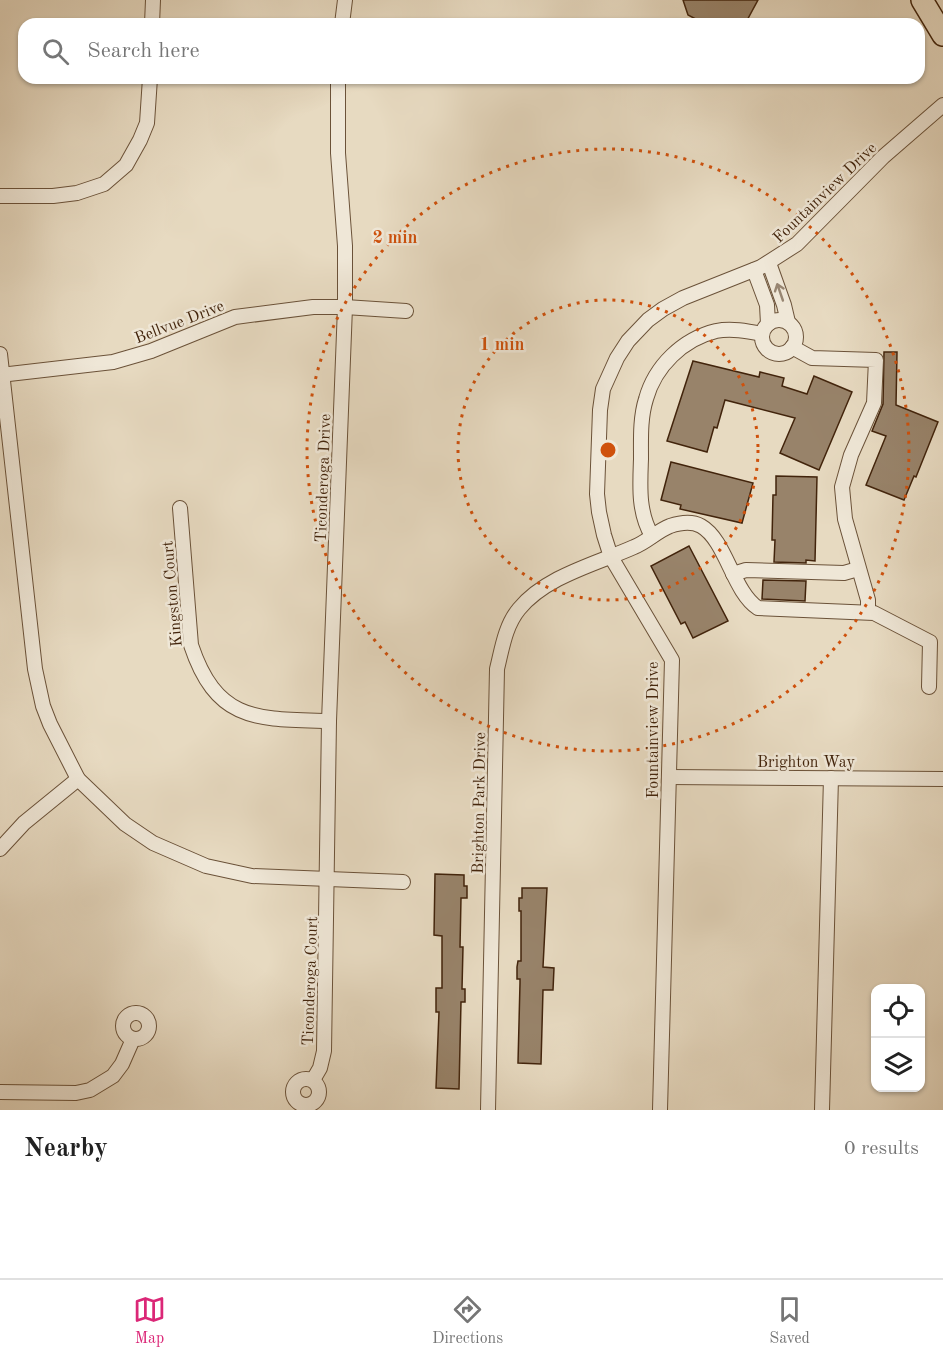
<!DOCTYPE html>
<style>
:root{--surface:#fff;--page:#f2f2f2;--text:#222;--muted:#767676;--line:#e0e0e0;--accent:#db2777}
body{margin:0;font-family:"Old Standard TT",serif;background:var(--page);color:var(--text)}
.controls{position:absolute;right:18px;bottom:18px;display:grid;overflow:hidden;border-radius:12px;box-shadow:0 2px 4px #0004}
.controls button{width:54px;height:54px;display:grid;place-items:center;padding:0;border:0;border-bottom:2px solid var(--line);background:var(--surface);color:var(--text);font:30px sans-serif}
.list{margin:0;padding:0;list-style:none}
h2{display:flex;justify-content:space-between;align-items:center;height:78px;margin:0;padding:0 24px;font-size:26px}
h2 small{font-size:20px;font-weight:400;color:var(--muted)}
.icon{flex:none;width:33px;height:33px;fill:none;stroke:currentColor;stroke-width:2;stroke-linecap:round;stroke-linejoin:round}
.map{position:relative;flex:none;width:943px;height:1110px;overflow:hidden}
.search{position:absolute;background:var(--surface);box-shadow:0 2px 4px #0004;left:18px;right:18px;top:18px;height:66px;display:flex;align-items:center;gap:15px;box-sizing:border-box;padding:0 21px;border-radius:18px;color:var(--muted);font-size:22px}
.sheet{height:168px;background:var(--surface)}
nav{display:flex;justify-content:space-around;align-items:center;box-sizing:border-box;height:84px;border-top:2px solid var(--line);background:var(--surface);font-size:16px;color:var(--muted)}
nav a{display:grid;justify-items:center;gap:3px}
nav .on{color:var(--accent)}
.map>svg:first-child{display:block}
.building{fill:#98836a;stroke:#42240c;stroke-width:1.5}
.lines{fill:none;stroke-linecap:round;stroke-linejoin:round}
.street-casing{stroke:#6b5239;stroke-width:16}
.primary-casing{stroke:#42240c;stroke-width:24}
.street{stroke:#efe7d7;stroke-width:14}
.primary{stroke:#e7dac1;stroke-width:21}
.oneway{stroke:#988672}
.ring{fill:none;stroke:#cf510c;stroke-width:3;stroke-dasharray:3 6}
.labels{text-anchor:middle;stroke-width:5;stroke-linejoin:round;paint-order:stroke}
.street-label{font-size:16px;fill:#42240c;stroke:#efe7d7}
.centre{fill:#cf510c;stroke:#efe7d7;stroke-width:3}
.ring-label{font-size:18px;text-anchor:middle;font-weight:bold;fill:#cf510c;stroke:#efe7d7;stroke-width:5;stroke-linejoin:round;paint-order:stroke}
</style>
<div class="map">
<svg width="943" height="1110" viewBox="0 0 943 1110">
<rect width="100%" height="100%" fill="#e7dac1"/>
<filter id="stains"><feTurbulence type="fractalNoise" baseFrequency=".00333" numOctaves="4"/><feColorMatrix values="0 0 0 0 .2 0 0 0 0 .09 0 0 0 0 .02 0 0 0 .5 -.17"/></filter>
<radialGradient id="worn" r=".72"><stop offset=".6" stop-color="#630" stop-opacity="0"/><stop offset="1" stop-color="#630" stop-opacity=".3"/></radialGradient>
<!-- building -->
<g class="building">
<path d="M683,0H758L745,24H705L688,15Z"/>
<path d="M884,352H897L896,405L938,422L916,477L914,476L904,500L866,485L886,436L872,431L883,404Z"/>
<path d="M693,361L759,377L760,372L784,378L782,386L807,394L814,376L852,392L819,470L780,453L795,418L725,400L717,428L714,427L707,452L667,441Z"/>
<path d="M671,462L753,483L742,523L680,509L681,505L661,500Z"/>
<path d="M776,476L817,477L815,561L806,560V563L774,562L775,540H772L773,495H776Z"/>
<path d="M689,546L728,621L693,638L685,622L681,624L651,566Z"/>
<path d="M763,580L806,581L805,601L762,599Z"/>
<path d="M435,874L464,875V886H467V898H461L460,947H463L462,989H465V1002H461L459,1089L436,1088L439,1012H436V988H442V936L434,935Z"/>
<path d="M522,888H547L543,967L554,968L553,990H543L541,1064L518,1063L520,983V979H517V967L518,961H521V911H519V898H522Z"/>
</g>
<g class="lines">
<defs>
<g id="street">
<path d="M152,24L153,0"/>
<path d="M342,24L345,0"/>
<path d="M0,196H53L77,193L104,184L126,165L140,140L147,123L150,78"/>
<path d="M769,263L784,305L788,322"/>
<path d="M754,270L767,305L768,324"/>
<circle cx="779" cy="337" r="17"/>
<path d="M792,347L812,358L876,360L874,403L851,455L842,487L845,519L868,600V612"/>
<path d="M0,354L35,669L43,706L50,724L78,779L125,824L153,843L206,866L252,876L403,882"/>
<path d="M0,375L113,362L151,351L235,317L313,307H345L406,311"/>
<path d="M180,508L191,645C217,723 258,719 329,721"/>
<path d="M652,536C638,512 640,486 641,459C641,439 640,418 646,399C655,366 683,339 716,331C731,328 747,331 762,334"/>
<path d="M733,574L746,570L844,573L858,569"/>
<path d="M669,777L943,779"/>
<path d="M0,849L24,823L78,779"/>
<circle cx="136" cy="1026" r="13"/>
<circle cx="306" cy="1092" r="13"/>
<path d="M313,1080L320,1068L324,1051L329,721L345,307V246L338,153V78"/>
<path d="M0,1092L76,1093L90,1090L113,1076L122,1064L133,1039"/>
<path d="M488,1110L497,669C502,649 505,626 519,609C546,576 596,564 634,547C647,542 657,531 670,526C679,523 692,521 701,526C726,540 733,592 758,608L874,613L930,642L929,687"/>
<path d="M660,1110L672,660L611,557L604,535L599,512L597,494L600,410L603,389L617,358L628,341L648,320L663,309L683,298L761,267L797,244L883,157L943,105"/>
<path d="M822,1110L831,778"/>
</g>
<path id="primary" d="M922,0L943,35"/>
</defs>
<!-- street casing -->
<use href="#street" class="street-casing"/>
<!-- primary casing -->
<use href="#primary" class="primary-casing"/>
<!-- street -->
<use href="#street" class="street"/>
<!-- primary -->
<use href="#primary" class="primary"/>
</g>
<!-- one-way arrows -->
<defs><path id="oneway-shaft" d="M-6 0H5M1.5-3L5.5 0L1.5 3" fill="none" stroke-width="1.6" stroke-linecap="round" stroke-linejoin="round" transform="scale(1.5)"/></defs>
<use class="oneway" href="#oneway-shaft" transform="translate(780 292) rotate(-109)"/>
<!-- distance rings -->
<g class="ring">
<circle cx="608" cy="450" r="150"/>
<circle cx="608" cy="450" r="301"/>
</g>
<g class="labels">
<!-- street labels -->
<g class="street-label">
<text transform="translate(824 192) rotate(-44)" y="6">Fountainview Drive</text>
<text transform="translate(179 321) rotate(-21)" y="6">Bellvue Drive</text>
<text transform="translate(322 478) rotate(-88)" y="6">Ticonderoga Drive</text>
<text transform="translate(171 594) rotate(-95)" y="6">Kingston Court</text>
<text transform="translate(652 730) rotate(-90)" y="6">Fountainview Drive</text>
<text x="806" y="767">Brighton Way</text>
<text transform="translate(478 803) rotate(-89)" y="6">Brighton Park Drive</text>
<text transform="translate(309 981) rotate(-88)" y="6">Ticonderoga Court</text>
</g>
</g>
<circle cx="608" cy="450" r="9" class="centre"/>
<g class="ring-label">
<text x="395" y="243">2 min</text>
<text x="502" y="350">1 min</text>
</g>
<rect width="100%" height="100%" filter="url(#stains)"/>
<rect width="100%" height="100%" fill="url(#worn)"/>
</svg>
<div class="controls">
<button><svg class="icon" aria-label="locate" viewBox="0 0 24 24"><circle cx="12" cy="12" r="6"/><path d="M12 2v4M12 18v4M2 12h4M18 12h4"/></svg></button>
<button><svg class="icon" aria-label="layers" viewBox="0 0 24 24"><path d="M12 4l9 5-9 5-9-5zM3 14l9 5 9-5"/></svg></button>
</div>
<div class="search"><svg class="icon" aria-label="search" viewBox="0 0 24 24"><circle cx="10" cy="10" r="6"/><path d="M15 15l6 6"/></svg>Search here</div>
</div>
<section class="sheet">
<h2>Nearby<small>0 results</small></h2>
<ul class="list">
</ul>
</section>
<nav>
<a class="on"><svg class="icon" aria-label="map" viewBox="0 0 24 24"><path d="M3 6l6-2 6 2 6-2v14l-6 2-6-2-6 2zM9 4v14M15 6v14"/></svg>Map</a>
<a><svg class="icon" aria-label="directions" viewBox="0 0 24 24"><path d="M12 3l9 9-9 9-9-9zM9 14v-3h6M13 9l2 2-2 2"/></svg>Directions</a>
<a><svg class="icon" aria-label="saved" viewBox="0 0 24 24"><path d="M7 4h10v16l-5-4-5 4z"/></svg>Saved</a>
</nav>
